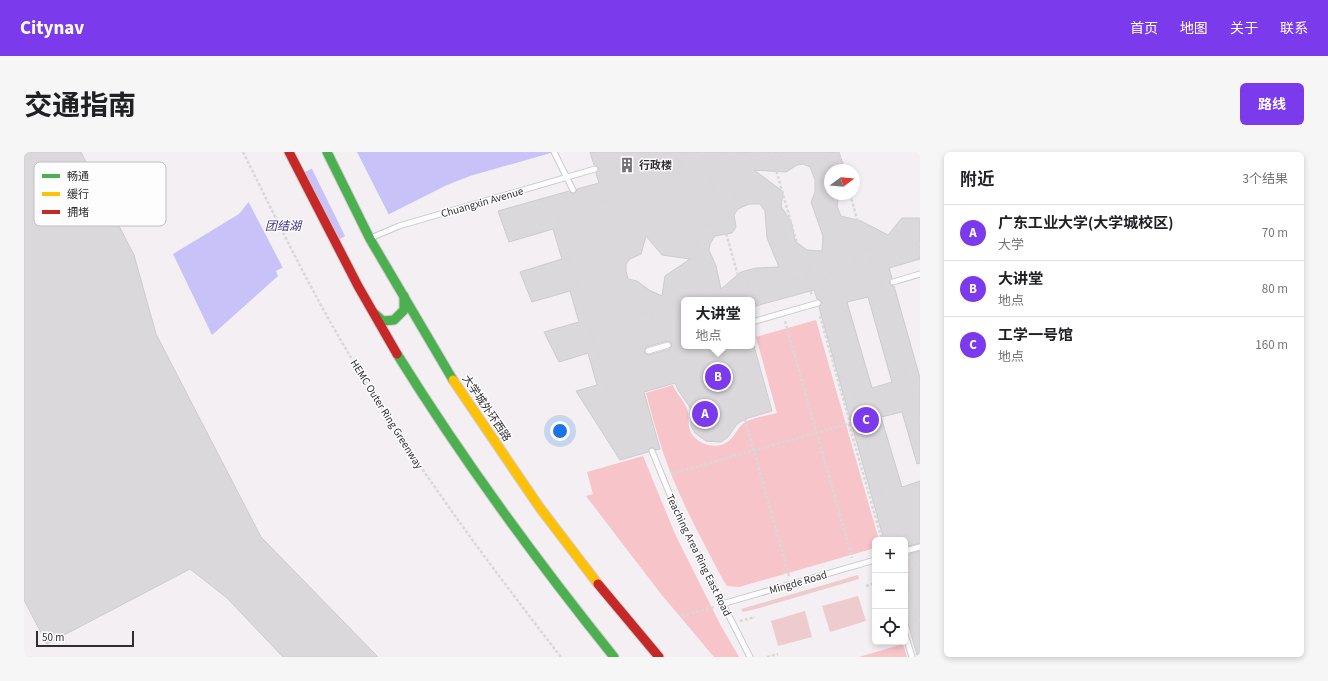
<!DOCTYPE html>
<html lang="zh">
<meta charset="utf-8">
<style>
:root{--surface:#fff;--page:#f6f6f6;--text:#202124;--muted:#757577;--line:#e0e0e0;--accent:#7c3aed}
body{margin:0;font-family:"Source Sans 3","Noto Sans SC",sans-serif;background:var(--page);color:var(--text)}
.controls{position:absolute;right:12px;bottom:12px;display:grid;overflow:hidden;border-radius:6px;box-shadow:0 2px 6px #0003}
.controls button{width:36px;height:36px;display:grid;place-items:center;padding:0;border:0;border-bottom:1px solid var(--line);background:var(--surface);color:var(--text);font:20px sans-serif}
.compass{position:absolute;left:800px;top:12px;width:36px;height:36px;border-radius:50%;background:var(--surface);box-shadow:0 2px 6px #0003;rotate:74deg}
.scale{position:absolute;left:12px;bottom:10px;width:98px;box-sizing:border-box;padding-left:4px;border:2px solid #302e30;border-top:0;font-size:11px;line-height:14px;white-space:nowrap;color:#302e30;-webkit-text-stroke:3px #fefdfe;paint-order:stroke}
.you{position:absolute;left:536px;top:279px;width:14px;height:14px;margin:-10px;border:3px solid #fff;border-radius:50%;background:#1a73e8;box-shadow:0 0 0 6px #1a73e833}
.badge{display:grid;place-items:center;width:26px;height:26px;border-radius:50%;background:var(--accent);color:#fff;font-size:13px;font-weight:700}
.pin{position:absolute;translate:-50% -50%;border:2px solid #fff;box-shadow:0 1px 4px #0006}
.popup{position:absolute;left:657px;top:145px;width:74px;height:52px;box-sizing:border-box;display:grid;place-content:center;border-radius:6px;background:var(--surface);filter:drop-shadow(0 1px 3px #0005);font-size:13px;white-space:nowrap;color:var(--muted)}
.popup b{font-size:15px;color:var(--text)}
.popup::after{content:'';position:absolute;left:50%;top:100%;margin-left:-8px;border:8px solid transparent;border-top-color:var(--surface)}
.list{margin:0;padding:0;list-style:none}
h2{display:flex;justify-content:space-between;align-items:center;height:52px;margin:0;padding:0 16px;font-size:17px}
h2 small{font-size:13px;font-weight:400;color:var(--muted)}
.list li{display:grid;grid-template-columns:26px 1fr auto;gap:12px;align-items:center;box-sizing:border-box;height:56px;padding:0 16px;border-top:1px solid var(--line)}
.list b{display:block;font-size:15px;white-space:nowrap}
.list p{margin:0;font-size:13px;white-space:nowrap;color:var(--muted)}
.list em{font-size:13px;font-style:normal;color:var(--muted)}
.icon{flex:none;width:22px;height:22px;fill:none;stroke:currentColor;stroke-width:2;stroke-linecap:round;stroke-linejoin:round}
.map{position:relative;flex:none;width:896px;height:505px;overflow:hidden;border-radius:6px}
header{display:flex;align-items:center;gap:24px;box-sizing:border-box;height:56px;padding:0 20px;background:var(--accent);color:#fff}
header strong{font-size:19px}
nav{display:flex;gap:22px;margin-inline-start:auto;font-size:14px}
.intro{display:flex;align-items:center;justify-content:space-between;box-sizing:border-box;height:96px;padding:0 24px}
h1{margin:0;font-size:28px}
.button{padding:10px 18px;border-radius:6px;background:var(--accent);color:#fff;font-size:14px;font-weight:700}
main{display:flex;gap:24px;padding:0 24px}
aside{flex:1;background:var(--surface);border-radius:6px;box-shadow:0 2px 6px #0003}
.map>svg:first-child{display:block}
.green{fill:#eecbce}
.forest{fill:#f7c4ca}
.water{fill:#c8c2f8}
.pier{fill:#f3eff2}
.building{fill:#dbd8db;stroke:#cecbce;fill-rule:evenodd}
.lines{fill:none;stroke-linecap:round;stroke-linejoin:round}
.lane-casing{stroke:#cccacc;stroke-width:7}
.fast-casing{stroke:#cecccd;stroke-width:11}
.slow-casing{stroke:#cecccd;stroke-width:11}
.jam-casing{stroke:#cecccd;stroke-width:11}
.path{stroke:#d9d8d8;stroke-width:2.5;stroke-dasharray:3 2;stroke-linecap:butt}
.lane{stroke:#fdfdfd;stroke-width:5}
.fast{stroke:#4caf50;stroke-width:9}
.slow{stroke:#ffc107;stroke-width:9}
.jam{stroke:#c62828;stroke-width:9}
.path-bridge{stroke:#d9d8d8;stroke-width:2.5;stroke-dasharray:3 2;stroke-linecap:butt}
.labels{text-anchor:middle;stroke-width:3;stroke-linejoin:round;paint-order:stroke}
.poi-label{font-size:11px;font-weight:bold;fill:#302e30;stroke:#fefdfe;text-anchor:start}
.street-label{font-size:11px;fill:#302e30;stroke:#fefdfe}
.water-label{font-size:12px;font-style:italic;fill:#403085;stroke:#fefdfe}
.key{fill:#fefdfe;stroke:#c0bfc0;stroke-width:1}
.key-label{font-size:11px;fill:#302e30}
</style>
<header>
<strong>Citynav</strong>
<nav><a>首页</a><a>地图</a><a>关于</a><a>联系</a></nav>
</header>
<div class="intro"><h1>交通指南</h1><a class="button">路线</a></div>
<main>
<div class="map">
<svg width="896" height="505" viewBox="0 0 896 505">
<rect width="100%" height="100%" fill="#f3eff2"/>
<!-- green -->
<g class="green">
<path d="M834,423L835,427L732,457L719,460L717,457Z"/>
<path d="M834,444L842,469L806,480L798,454Z"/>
<path d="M781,459L788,485L754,494L747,469Z"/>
</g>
<!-- forest -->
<g class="forest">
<path d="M792,168L855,388H851V396L715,435L703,434L699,428C677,386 653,343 638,297C632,279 627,260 622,241L649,233C652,242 660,248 663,257C666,265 663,273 667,281C675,294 695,299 707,287C712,282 714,275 720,271C729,265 743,264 753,261L732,185Z"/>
<path d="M619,304L651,382L697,474L715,505H690L637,442L562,344L569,342L563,320Z"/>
<path d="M879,492L883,505H835Z"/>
</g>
<!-- water -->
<path class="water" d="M321,0H530L446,24L423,33L252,119L254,124L188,183L149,102L215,62L227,47Z"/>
<!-- pier -->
<g class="pier">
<path d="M316,0H333L365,63L322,86L287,15Z"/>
<path d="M278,19L314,90L260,118L223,47Z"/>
</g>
<!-- building -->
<g class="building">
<path d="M0,0H57L110,103L132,182L237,385L354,505H259L203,446L166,417L23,492L0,448Z"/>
<path d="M566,0H815L821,18H806V42H815L813,54L817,64L837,69L864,83L878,66H896V107L865,116L868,126L865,131L870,134L896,226V311L893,312L878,260L857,265L878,335L896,329V391L881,395V388H860L795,155L798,150L793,147L790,138L728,155V148H660V194H730L748,259L721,267L713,272L704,285L697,290L682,289L671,281L667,274V257L654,238L651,231L620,240L636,297L632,298L627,295L624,300L596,308L552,239L573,233L564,201L535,210L520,180L555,170L546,139L508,150L496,120L538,107L529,77L485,90L474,59L545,39L550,42L553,37L575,31L572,21L575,16L570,13ZM779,12L786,15L791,28V40L787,50L799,84L798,99L783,98L771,89L767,70L757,54L759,42L757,38L730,18L762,20L773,13ZM725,52H736L741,59L743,86L755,115L732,116L717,120L697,137L692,114L685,98L686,92L691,84L708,81L712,75L710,63L714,57ZM622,84L638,103L666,107L641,124L638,144L625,138L613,129L604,127L602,119V112L606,107L617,102ZM844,145L868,230L848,236L823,150ZM643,189L648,191L646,197L625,203L620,201L622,195Z"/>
<path d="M896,399V503H893L881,461V403Z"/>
</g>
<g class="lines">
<defs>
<g id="lane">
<path d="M530,0L549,38"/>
<path d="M349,85L375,74L571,17"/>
<path d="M869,130L896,122"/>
<path d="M728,170L794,151"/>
<path d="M624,199L644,193"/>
<path d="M628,299L658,372L726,505"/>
<path d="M881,399L896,395"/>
<path d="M698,452L851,408"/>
<path d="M881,482L888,505"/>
</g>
<g id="fast">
<path d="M303,0L346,87L429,228"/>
<path d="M350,161L359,169L370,168L380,158V144"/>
<path d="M373,202C439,308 512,408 590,505"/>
</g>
<path id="slow" d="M429,228L516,356L574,432"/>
<g id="jam">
<path d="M265,0L334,134L373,202"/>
<path d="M574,432L635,505"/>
</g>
</defs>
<!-- lane casing -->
<use href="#lane" class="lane-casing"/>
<!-- fast casing -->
<use href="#fast" class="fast-casing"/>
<!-- slow casing -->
<use href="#slow" class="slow-casing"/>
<!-- jam casing -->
<use href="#jam" class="jam-casing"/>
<!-- path -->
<g class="path">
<path d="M219,0C249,60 278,121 312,180C378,295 456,401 537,505"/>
<path d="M679,0L715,127L724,125L726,131L722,133"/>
<path d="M747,0L788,144"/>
<path d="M800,0L806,18"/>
<path d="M814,0L819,18"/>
<path d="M748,6L757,3L756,0"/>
<path d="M657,7L660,15"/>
<path d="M708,7C711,21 715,37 729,42C736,44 741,45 746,50C756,64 769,108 774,126"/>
<path d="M655,8L659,21"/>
<path d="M634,29C661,64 680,106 695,148"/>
<path d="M806,40C798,62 814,72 824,89C828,96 829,103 831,110"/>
<path d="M711,42L714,29"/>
<path d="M826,42L850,127"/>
<path d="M581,51L597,47L591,26"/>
<path d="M480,75L532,60L598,287L586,291"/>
<path d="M673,95C673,81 680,76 693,72"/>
<path d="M842,98L851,96L849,90L844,92"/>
<path d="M778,110L786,108L788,114L784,115L786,123"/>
<path d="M853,110L856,119"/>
<path d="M578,113L582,112"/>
<path d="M800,125L802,134"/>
<path d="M722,129L724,140"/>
<path d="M502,137L551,123"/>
<path d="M609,162L674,144L675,148"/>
<path d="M612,163L627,159L629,167"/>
<path d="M796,164L826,271"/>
<path d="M761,169L828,406"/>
<path d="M528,196L568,184"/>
<path d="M562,254L586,247"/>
<path d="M721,267L765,424"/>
<path d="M825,272L858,388"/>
<path d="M647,322L827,271"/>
<path d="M881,416L896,411"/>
<path d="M881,422H882"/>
<path d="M842,434L851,431"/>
<path d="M881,444L896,440"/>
<path d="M658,464L690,455"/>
<path d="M881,465L893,462"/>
<path d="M895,468H896"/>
<path d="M716,469L731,465"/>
<path d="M743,505L754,502"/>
</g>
<!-- lane -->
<use href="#lane" class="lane"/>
<!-- fast -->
<use href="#fast" class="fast"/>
<!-- slow -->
<use href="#slow" class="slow"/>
<!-- jam -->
<use href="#jam" class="jam"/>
<!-- path-bridge -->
<g class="path-bridge">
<path d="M595,39L732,0"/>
<path d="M599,48L643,36L639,21L711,0"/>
<path d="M578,54L577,50L597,44"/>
<path d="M533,63L577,50"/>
<path d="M662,74C676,70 699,78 706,61C708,54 708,48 711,42L722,39"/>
<path d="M843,93L849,111"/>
<path d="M849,105L896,270"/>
<path d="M795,120L872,388"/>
<path d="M696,148L896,92"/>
<path d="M720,148L896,98"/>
<path d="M609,162L610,166L628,162"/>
<path d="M568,184L660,158"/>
<path d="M881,419L896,471"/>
</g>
</g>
<!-- icons -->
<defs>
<symbol id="building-bare" viewBox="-9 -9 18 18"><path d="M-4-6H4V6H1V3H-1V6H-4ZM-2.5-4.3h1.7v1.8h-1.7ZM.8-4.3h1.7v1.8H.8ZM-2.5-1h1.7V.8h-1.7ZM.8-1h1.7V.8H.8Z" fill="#747274" stroke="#fefdfe" stroke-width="2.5" paint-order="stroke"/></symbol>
</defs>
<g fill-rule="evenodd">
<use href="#building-bare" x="592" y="2" width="22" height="22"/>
</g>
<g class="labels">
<!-- poi labels -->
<g class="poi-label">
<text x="615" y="17">行政楼</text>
</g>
<!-- street labels -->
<g class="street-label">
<text transform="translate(458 50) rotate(-16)" y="4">Chuangxin Avenue</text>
<text transform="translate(463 256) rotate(56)" y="4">大学城外环西路</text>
<text transform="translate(363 262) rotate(58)" y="4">HEMC Outer Ring Greenway</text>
<text transform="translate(675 403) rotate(64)" y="4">Teaching Area Ring East Road</text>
<text transform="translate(774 430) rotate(-16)" y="4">Mingde Road</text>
</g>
<!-- water labels -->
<g class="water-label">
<text x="259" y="78">团结湖</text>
</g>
</g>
<!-- legend -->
<rect x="10" y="10" width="132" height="64" rx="6" class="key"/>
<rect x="18" y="22" width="18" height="4" fill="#4caf50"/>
<rect x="18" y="40" width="18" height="4" fill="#ffc107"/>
<rect x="18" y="58" width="18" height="4" fill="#c62828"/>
<g class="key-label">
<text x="43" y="28">畅通</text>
<text x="43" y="46">缓行</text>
<text x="43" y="64">拥堵</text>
</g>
</svg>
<div class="controls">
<button>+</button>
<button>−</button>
<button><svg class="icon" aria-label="locate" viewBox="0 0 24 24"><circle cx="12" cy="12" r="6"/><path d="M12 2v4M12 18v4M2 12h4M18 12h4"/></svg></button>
</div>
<svg class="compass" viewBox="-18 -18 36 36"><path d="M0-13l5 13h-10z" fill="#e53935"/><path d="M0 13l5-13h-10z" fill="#757577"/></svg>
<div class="scale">50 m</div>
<div class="you"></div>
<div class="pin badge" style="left:681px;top:262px">A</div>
<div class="pin badge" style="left:694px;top:225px">B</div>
<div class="popup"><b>大讲堂</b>地点</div>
<div class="pin badge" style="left:842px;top:268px">C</div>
</div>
<aside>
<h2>附近<small>3个结果</small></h2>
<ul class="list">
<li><span class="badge">A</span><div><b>广东工业大学(大学城校区)</b><p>大学</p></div><em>70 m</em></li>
<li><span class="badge">B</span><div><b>大讲堂</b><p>地点</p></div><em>80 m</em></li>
<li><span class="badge">C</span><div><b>工学一号馆</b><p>地点</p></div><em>160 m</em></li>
</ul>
</aside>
</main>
